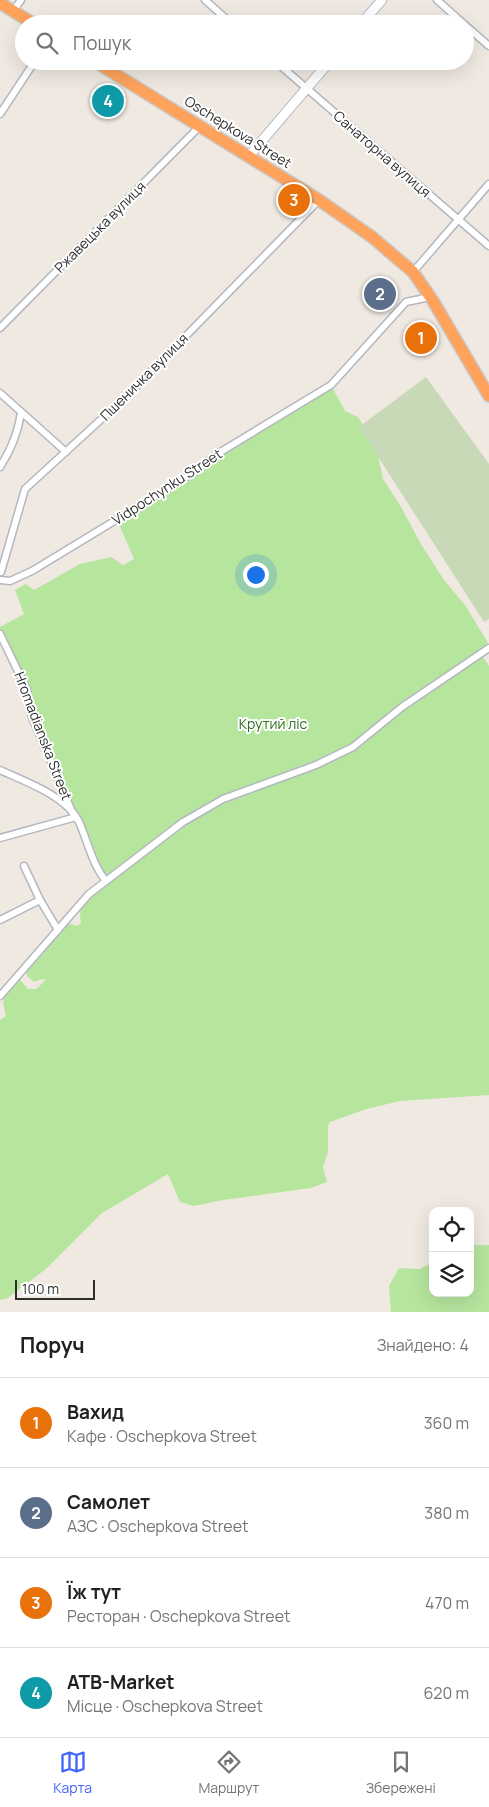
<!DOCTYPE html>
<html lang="uk">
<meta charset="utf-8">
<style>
:root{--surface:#fff;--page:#f2f2f2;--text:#202124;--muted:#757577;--line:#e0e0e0;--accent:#4264fb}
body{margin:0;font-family:Manrope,sans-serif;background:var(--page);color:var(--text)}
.controls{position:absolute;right:15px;bottom:15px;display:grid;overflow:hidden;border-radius:10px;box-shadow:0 5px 20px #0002}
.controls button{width:45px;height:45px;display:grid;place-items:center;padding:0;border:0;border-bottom:1px solid var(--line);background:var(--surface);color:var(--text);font:25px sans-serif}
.scale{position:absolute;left:15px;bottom:12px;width:80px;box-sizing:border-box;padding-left:5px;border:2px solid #2e2e2e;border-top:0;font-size:14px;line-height:18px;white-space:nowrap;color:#2e2e2e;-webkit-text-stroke:4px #fff;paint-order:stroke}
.you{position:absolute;left:255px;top:574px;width:18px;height:18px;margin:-12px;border:4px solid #fff;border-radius:50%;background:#1a73e8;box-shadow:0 0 0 8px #1a73e833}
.badge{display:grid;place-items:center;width:32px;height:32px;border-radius:50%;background:var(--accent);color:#fff;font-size:16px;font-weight:700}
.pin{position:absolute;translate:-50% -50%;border:2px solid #fff;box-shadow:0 1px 5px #0006}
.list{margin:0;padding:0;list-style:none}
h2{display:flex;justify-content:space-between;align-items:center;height:65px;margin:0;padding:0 20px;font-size:21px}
h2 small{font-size:16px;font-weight:400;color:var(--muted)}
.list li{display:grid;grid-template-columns:32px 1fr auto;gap:15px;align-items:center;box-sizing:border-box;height:90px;padding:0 20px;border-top:1px solid var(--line)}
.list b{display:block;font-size:19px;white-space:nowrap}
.list p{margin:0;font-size:16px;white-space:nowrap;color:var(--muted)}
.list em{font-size:16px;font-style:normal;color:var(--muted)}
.icon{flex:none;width:28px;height:28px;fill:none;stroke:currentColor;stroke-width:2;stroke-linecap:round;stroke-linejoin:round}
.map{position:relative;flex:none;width:489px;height:1312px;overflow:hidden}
.search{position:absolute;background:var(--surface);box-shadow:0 5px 20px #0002;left:15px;right:15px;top:15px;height:55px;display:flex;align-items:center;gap:12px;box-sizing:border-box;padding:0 18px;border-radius:28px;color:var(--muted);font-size:19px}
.sheet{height:425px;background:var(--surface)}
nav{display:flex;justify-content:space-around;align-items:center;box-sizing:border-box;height:70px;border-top:1px solid var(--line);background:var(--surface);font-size:14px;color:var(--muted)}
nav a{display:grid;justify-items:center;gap:2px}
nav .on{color:var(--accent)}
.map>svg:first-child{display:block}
.green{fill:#b6e59e}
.cemetery{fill:#c8d9b8}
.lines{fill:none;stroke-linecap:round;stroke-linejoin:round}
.street-casing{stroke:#b4b7c1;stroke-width:9}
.secondary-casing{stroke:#b4b7c1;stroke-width:11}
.highway-casing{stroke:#c9c9c9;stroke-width:14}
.street{stroke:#fff;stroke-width:6}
.secondary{stroke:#fff;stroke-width:9}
.highway{stroke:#ffa35c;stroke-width:11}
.labels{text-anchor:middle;stroke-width:4;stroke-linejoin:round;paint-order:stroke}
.street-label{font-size:14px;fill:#2e2e2e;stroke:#fff}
.park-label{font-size:14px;fill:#2c6e1b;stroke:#fff}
</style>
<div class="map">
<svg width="489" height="1312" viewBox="0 0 489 1312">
<rect width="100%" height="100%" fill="#efe9e1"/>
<!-- green -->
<g class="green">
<path d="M331,385L345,411L358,417L376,446L383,479L401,507L422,546L444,580L465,605L488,643L479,651L489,666V1095L400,1101L366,1109L330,1122L328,1126V1152L323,1167L327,1182L311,1188L223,1200L194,1206L180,1202L168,1174L102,1213L47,1268L8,1298L0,1300V1020L6,1016C0,996 5,993 18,977L28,989H36L46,980L42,979L34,982L27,976L26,970L45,952L43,946L63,922L78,926L81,922C76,905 94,893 105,882L98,876L79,821L69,806L0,632V627L24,614L15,590L26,584L34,590L80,564L111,557L123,565L134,559L118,522L153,498L184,483L210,466L237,443Z"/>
<path d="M470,1245H489V1312H391L389,1286L399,1268L420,1269L433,1262V1293H470Z"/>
</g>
<!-- cemetery -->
<path class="cemetery" d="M426,377L489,464V619L484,622L359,427Z"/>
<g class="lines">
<defs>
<g id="street">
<path d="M205,0L232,24"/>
<path d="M437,0L464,24"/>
<path d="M13,11L21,0"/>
<path d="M465,25L489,46"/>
<path d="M275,61L489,246"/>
<path d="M0,114L35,61"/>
<path d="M413,272L489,184"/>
<path d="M0,328L200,126"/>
<path d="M0,393L66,452"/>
<path d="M0,467C11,450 18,433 21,413"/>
<path d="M1,572L25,489L130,393L319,200"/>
<path d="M0,580L10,581L32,571L190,475L217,454L331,385L406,302L430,297"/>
<path d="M0,634L27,690L32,717L72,812"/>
<path d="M0,770C24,781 67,796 79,822C88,842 92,864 106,881"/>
<path d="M0,838L76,817"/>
<path d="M24,866L40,900L58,930"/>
<path d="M0,920L40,900"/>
<path d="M0,996L89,894L183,822L223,799L316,765L353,747L402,707L489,648"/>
</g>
<g id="secondary">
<path d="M361,24L382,0"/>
<path d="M248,157L330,61"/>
</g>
<g id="highway">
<path d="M0,3L34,24"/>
<path d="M94,61L319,200L372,237L413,272L433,301L489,396"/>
</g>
</defs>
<!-- street casing -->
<use href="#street" class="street-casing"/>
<!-- secondary casing -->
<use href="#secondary" class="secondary-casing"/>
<!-- highway casing -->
<use href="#highway" class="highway-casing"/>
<!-- street -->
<use href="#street" class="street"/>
<!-- secondary -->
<use href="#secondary" class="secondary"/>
<!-- highway -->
<use href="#highway" class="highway"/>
</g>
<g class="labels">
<!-- street labels -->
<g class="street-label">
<text transform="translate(238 132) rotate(32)" y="5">Oschepkova Street</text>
<text transform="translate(382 154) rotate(41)" y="5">Санаторна вулиця</text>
<text transform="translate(100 227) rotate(-45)" y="5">Ржавецька вулиця</text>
<text transform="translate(144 377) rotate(-45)" y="5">Пшеничка вулиця</text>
<text transform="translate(167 487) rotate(-33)" y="5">Vidpochynku Street</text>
<text transform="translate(43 736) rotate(69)" y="5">Hromadianska Street</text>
</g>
<!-- park labels -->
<g class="park-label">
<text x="273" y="729">Крутий ліс</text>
</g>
</g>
</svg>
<div class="controls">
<button><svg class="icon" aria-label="locate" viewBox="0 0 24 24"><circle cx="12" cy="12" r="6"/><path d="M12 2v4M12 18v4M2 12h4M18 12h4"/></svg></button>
<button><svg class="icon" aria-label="layers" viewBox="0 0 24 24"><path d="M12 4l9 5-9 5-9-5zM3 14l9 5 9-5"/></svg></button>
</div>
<div class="scale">100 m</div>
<div class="you"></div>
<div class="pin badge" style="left:421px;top:338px;background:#e8710a">1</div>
<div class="pin badge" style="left:380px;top:294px;background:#5c6f8a">2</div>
<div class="pin badge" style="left:294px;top:200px;background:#e8710a">3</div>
<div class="pin badge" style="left:108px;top:101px;background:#0f9aa8">4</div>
<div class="search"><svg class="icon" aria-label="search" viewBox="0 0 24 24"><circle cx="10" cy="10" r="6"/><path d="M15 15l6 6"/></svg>Пошук</div>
</div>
<section class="sheet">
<h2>Поруч<small>Знайдено: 4</small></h2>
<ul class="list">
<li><span class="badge" style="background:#e8710a">1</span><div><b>Вахид</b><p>Кафе · Oschepkova Street</p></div><em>360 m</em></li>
<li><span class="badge" style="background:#5c6f8a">2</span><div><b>Самолет</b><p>АЗС · Oschepkova Street</p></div><em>380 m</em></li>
<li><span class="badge" style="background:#e8710a">3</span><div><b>Їж тут</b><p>Ресторан · Oschepkova Street</p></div><em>470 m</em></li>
<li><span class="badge" style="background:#0f9aa8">4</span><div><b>ATB-Market</b><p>Місце · Oschepkova Street</p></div><em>620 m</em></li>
</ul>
</section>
<nav>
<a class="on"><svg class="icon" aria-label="map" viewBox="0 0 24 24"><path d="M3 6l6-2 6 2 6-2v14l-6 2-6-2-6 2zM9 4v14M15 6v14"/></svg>Карта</a>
<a><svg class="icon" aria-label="directions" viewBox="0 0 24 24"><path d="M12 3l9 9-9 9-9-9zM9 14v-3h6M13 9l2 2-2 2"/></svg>Маршрут</a>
<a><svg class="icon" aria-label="saved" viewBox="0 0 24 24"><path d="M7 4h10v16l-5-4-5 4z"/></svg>Збережені</a>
</nav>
